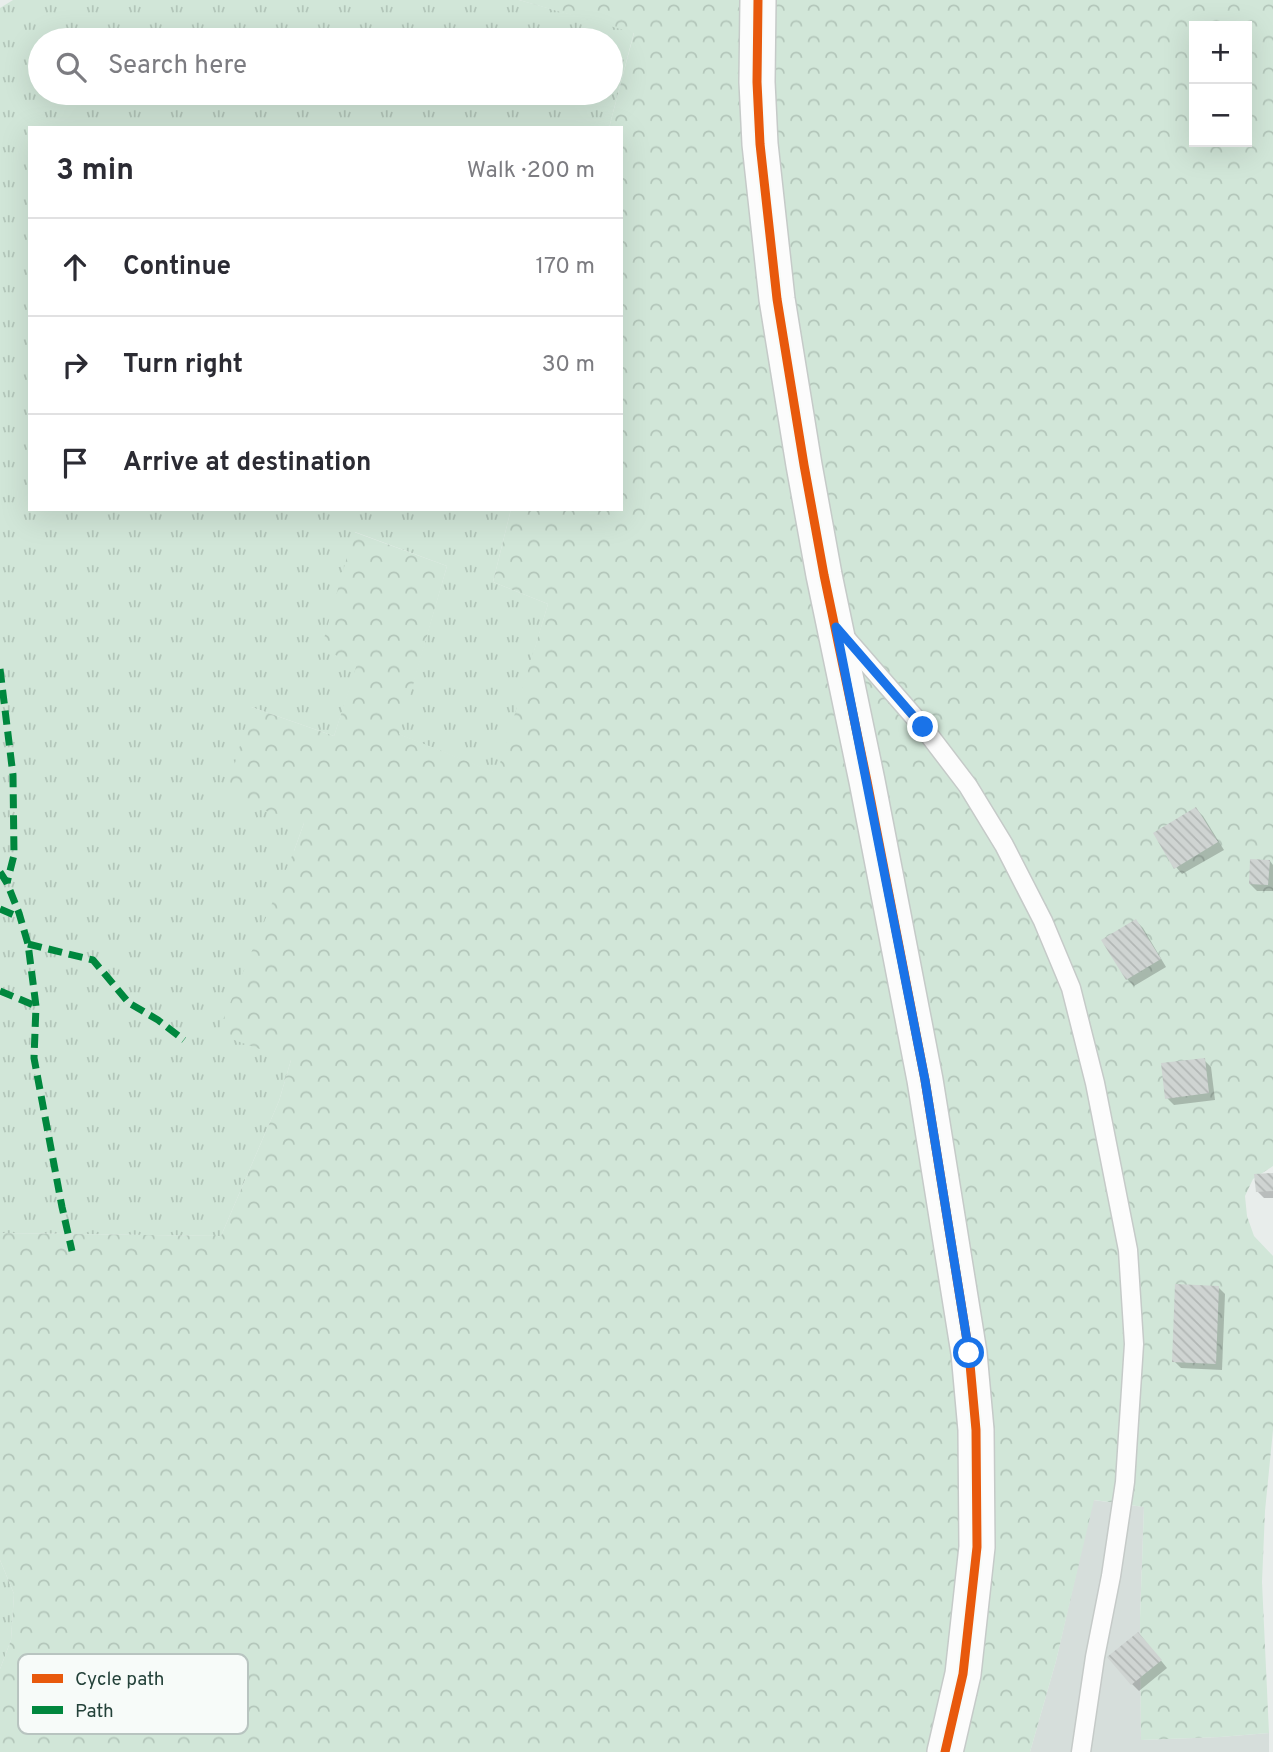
<!DOCTYPE html>
<meta charset="utf-8">
<style>
:root{--surface:#fff;--page:#f7f7f7;--text:#2b2b33;--muted:#7c7c81;--line:#e1e1e2}
body{margin:0;font-family:Overpass,sans-serif;background:var(--page);color:var(--text)}
.controls{position:absolute;right:21px;top:21px;display:grid;overflow:hidden;border-radius:0px;box-shadow:0 7px 28px #0002}
.controls button{width:63px;height:63px;display:grid;place-items:center;padding:0;border:0;border-bottom:2px solid var(--line);background:var(--surface);color:var(--text);font:35px sans-serif}
.stop{position:absolute;width:21px;height:21px;margin:-16px;border:5px solid #1a73e8;border-radius:50%;background:#fff}
.stop.end{background:#1a73e8;border-color:#fff;box-shadow:0 2px 7px #0008}
.list{margin:0;padding:0;list-style:none}
h2{display:flex;justify-content:space-between;align-items:center;height:91px;margin:0;padding:0 28px;font-size:30px}
h2 small{font-size:23px;font-weight:400;color:var(--muted)}
.list li{display:grid;grid-template-columns:46px 1fr auto;gap:21px;align-items:center;box-sizing:border-box;height:98px;padding:0 28px;border-top:2px solid var(--line)}
.list b{display:block;font-size:26px;white-space:nowrap}
.list em{font-size:23px;font-style:normal;color:var(--muted)}
.icon{flex:none;width:38px;height:38px;fill:none;stroke:currentColor;stroke-width:2;stroke-linecap:round;stroke-linejoin:round}
.map{position:relative;flex:none;width:1273px;height:1752px;overflow:hidden}
.search{position:absolute;background:var(--surface);box-shadow:0 7px 28px #0002;left:28px;top:28px;width:595px;height:77px;display:flex;align-items:center;gap:18px;box-sizing:border-box;padding:0 24px;border-radius:38px;color:var(--muted);font-size:26px}
.panel{position:absolute;background:var(--surface);box-shadow:0 7px 28px #0002;left:28px;top:126px;width:595px;height:385px;border-radius:0px}
.map>svg:first-child{display:block}
.built{fill:#d6dedb}
.grass{fill:url(#grass-tufts);fill-rule:evenodd}
.forest{fill:url(#forest-crowns);fill-rule:evenodd}
.shadow{fill:#0003}
.building{fill:url(#building-back-hatch)}
.lines{fill:none;stroke-linecap:round;stroke-linejoin:round}
.service-casing{stroke:#c5cac8;stroke-width:21}
.minor-casing{stroke:#c5cac8;stroke-width:38}
.service{stroke:#fcfcfc;stroke-width:18}
.minor{stroke:#fcfcfc;stroke-width:35}
.quiet{stroke:#00873e;stroke-width:7;stroke-dasharray:14 7;stroke-linecap:butt}
.cycleway-casing{stroke:#f7fbf9;stroke-width:13}
.cycleway{stroke:#e8590c;stroke-width:9}
.route{stroke:#1a73e8;stroke-width:9}
.key{fill:#f7fbf9;stroke:#b8c4c0;stroke-width:2}
.key-label{font-size:19px;fill:#24423a}
</style>
<div class="map">
<svg width="1273" height="1752" viewBox="0 0 1273 1752">
<defs>
<pattern id="grass-tufts" width="24" height="20" patternUnits="userSpaceOnUse" patternTransform="scale(1.75)"><rect width="24" height="20" fill="#d1e6d8"/><path d="M3 7l-1-3M5 7V3M7 7l1-3M15 17l-1-3M17 17v-4M19 17l1-3" fill="none" stroke="#b3c6ba"/></pattern>
<pattern id="forest-crowns" width="20" height="18" patternUnits="userSpaceOnUse" patternTransform="scale(1.75)"><rect width="20" height="18" fill="#d1e6d8"/><path d="M2 6a3 3 0 1 1 6 0M12 15a3 3 0 1 1 6 0" fill="none" stroke="#b3c6ba"/></pattern>
<pattern id="building-back-hatch" width="6" height="6" patternUnits="userSpaceOnUse" patternTransform="scale(1.75)"><rect width="6" height="6" fill="#cfd4d2"/><path d="M-1 5l2 2M0 0l6 6M5-1l2 2" fill="none" stroke="#b2b7b5"/></pattern>
</defs>
<rect width="100%" height="100%" fill="#e8edeb"/>
<!-- built -->
<path class="built" d="M1093,1500L1144,1507L1140,1618L1141,1740L1220,1737L1269,1733V1752H1030L1056,1661Z"/>
<!-- grass -->
<g class="grass">
<path d="M13,0H519L634,32L609,128H30V509H511L493,582L548,604L498,774L398,734L447,566L355,532L322,648L358,664L334,736L251,707L304,823L294,851L291,1060L279,1101L221,1236L0,1233V8ZM40,40H611V93H40Z"/>
<path d="M0,1500V1560L14,1594L11,1640L0,1669Z"/>
</g>
<!-- forest -->
<path class="forest" d="M519,0H1273V1166L1253,1179L1245,1196L1247,1216L1254,1236L1273,1256V1430L1265,1511L1262,1582L1269,1733L1220,1737L1141,1740L1140,1618L1144,1507L1094,1500L1056,1661L1030,1752H0V1669L11,1640L14,1594L0,1560V1233L221,1236L279,1101L291,1060L217,1034L294,851L304,823L225,798L251,707L334,736L357,664L321,649L354,532L447,566L399,734L497,773L548,604L493,582L511,509H621V128H609L634,33ZM1194,26H1247V142H1194Z"/>
<!-- shadow -->
<g class="shadow">
<path d="M1196,809L1203,816L1224,850L1182,874L1176,867Z"/>
<path d="M1270,861L1273,865V891H1257L1250,884Z"/>
<path d="M1136,921L1143,928L1166,967L1134,986L1127,979L1103,941Z"/>
<path d="M1204,1060L1211,1067L1215,1100L1174,1105L1167,1098Z"/>
<path d="M1273,1176V1198H1264L1257,1191Z"/>
<path d="M1218,1287L1225,1294L1222,1370L1181,1368L1174,1361Z"/>
<path d="M1145,1641L1167,1668L1139,1691L1132,1684Z"/>
</g>
<!-- building -->
<g class="building">
<path d="M1196,807L1218,842L1174,869L1153,833Z"/>
<path d="M1250,859L1270,860L1268,885L1249,884Z"/>
<path d="M1136,919L1161,959L1126,980L1101,940Z"/>
<path d="M1205,1058L1209,1093L1165,1099L1161,1063Z"/>
<path d="M1273,1173V1191L1256,1192L1254,1174Z"/>
<path d="M1175,1284L1219,1286L1216,1364L1172,1362Z"/>
<path d="M1138,1632L1162,1660L1131,1685L1107,1657Z"/>
</g>
<g class="lines">
<defs>
<path id="service" d="M843,635L923,727L968,786L1004,845L1043,921L1071,988L1095,1083L1128,1250L1134,1344L1125,1482L1111,1576L1095,1657L1081,1752"/>
<path id="minor" d="M758,0L757,82L760,144L777,299L804,465L824,575L867,781L925,1080L969,1353L976,1430L977,1547L963,1674L945,1752"/>
</defs>
<!-- service casing -->
<use href="#service" class="service-casing"/>
<!-- minor casing -->
<use href="#minor" class="minor-casing"/>
<!-- service -->
<use href="#service" class="service"/>
<!-- minor -->
<use href="#minor" class="minor"/>
<!-- quiet -->
<g class="quiet">
<path d="M0,669L13,775L14,855L7,883"/>
<path d="M0,872L7,883L19,913L28,944L36,1006L34,1058L62,1207L72,1251"/>
<path d="M0,909L21,918"/>
<path d="M28,944L93,960L129,1003L158,1020L184,1040"/>
<path d="M0,991L36,1006"/>
</g>
<defs>
<path id="cycleway" d="M758,0L757,82L760,144L777,299L804,465L824,575L867,781L925,1080L969,1353L976,1430L977,1547L963,1674L945,1752"/>
</defs>
<!-- cycleway casing -->
<use href="#cycleway" class="cycleway-casing"/>
<!-- cycleway -->
<use href="#cycleway" class="cycleway"/>
</g>
<g class="lines">
<!-- route -->
<path class="route" d="M923,727L836,627L925,1080L969,1353"/>
</g>
<!-- legend -->
<rect x="18" y="1654" width="230" height="80" rx="10" class="key"/>
<rect x="32" y="1674" width="31" height="9" fill="#e8590c"/>
<rect x="32" y="1706" width="31" height="8" fill="#00873e"/>
<g class="key-label">
<text x="75" y="1685">Cycle path</text>
<text x="75" y="1717">Path</text>
</g>
</svg>
<div class="controls">
<button>+</button>
<button>−</button>
</div>
<div class="stop" style="left:969px;top:1353px"></div>
<div class="stop end" style="left:923px;top:727px"></div>
<div class="search"><svg class="icon" aria-label="search" viewBox="0 0 24 24"><circle cx="10" cy="10" r="6"/><path d="M15 15l6 6"/></svg>Search here</div>
<section class="panel">
<h2>3 min<small>Walk · 200 m</small></h2>
<ul class="list">
<li><svg class="icon" aria-label="ahead" viewBox="0 0 24 24"><path d="M12 20V5M6 11l6-6 6 6"/></svg><div><b>Continue</b></div><em>170 m</em></li>
<li><svg class="icon" aria-label="right" viewBox="0 0 24 24"><path d="M7 20v-9h11M14 6l5 5-5 5"/></svg><div><b>Turn right</b></div><em>30 m</em></li>
<li><svg class="icon" aria-label="arrive" viewBox="0 0 24 24"><path d="M6 21V4h12l-3 4 3 4H6"/></svg><div><b>Arrive at destination</b></div></li>
</ul>
</section>
</div>
